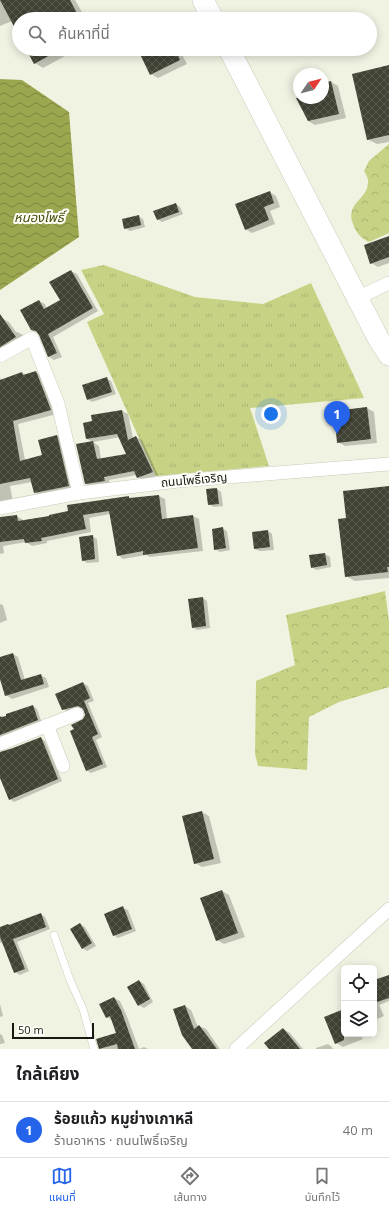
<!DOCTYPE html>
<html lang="th">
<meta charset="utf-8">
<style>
:root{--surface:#fff;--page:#f6f6f6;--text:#202124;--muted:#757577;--line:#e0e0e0;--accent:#2563eb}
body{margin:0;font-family:"Open Sans","Noto Sans Thai",sans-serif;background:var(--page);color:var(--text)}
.controls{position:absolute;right:12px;bottom:12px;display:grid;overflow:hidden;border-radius:6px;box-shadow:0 2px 10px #0003}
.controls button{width:36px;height:36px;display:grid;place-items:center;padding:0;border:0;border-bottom:1px solid var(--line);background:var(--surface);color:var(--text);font:20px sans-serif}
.compass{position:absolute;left:293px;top:68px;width:36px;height:36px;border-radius:50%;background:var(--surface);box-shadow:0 2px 10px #0003;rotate:55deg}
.scale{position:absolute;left:12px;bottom:10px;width:82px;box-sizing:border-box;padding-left:4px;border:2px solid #181913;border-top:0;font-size:11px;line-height:14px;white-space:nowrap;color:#181913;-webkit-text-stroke:3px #fefff8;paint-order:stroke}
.you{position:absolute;left:271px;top:414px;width:14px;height:14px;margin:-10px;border:3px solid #fff;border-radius:50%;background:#1a73e8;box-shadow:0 0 0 6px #1a73e833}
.badge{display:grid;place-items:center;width:26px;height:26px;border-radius:50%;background:var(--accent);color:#fff;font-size:13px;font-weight:700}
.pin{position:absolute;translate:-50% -33px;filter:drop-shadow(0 1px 2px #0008)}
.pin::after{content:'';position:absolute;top:21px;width:14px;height:12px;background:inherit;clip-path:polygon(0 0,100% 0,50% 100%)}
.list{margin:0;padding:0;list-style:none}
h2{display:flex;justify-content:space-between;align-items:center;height:52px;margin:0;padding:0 16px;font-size:17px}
h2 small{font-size:13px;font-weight:400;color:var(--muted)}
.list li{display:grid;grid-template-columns:26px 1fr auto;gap:12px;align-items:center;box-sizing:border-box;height:56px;padding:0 16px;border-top:1px solid var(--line)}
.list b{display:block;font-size:15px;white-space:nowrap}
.list p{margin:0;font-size:13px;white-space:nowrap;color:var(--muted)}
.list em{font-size:13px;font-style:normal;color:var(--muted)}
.icon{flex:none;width:22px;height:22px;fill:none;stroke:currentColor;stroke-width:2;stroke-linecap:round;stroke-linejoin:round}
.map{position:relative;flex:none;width:389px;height:1049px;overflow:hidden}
.search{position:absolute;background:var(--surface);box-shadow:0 2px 10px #0003;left:12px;right:12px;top:12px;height:44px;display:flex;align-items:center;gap:10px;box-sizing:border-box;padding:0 14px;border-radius:22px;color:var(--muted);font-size:15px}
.sheet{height:108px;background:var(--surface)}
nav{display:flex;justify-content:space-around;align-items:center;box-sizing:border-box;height:56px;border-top:1px solid var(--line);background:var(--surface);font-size:11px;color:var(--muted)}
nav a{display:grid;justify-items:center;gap:2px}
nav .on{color:var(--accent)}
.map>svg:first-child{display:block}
.grass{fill:url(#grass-tufts)}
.forest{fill:url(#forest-crowns)}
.water{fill:url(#water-waves)}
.shadow{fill:#0003;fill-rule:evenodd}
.building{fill:url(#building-cross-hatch)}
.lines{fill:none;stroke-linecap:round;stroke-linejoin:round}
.lane-casing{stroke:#c8cbba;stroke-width:8}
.street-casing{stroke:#c8cbba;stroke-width:14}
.primary-casing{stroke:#c8cbba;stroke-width:22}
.lane{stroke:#fff;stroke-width:7}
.street{stroke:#fff;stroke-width:13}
.primary{stroke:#fff;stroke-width:21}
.labels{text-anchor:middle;stroke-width:4;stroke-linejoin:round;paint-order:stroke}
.street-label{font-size:12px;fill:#181913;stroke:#fefff8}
.water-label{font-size:13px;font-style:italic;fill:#494e0c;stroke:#fefff8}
</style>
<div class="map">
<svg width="389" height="1049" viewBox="0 0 389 1049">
<defs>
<pattern id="grass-tufts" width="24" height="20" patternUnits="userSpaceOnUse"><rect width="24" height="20" fill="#c8d284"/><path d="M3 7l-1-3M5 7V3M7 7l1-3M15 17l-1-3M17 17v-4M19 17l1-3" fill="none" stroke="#abb471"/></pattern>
<pattern id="forest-crowns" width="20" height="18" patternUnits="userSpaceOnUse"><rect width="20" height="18" fill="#c8d284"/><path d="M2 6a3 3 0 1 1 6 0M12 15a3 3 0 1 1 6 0" fill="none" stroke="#abb471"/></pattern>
<pattern id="water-waves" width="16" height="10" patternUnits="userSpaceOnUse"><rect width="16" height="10" fill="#9ca64f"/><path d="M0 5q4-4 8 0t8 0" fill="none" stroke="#7e8640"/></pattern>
<pattern id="building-cross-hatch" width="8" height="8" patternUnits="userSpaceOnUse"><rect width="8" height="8" fill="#414335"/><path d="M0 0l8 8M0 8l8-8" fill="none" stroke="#595b4f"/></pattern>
</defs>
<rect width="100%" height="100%" fill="#f0f3e2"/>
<!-- grass -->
<path class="grass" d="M104,265L195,297L263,304L311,283L364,398L250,408L269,466L156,476L87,322L104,314L81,270Z"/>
<!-- forest -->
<g class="forest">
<path d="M389,144V233L369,242C361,238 356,233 353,224C345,203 367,200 368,183C369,179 366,175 364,171L369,161Z"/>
<path d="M385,591L389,621V687L339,702L309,717L307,770L258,766L255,754L256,681L295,665L286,615Z"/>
</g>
<!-- water -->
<path class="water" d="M0,79L22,80L69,112L79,237L0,290Z"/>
<!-- shadow -->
<g class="shadow">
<path d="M0,0H75L86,19H19V34L12,21L0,26Z"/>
<path d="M27,49H78L43,68L35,63Z"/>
<path d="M146,49H179L187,64L158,78L151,74Z"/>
<path d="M389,66V142L377,144L367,139Z"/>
<path d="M331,82L338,86L346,118L315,125L308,121L294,91L299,90V98H323V84Z"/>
<path d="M270,192L276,196L280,207L270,211L275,224L252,233L245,229Z"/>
<path d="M176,204L180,207L183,214L162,222L157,219Z"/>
<path d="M139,217L143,219L145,227L130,231L125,228Z"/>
<path d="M389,237V263L378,267L371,263Z"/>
<path d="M71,271L77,274L98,311L53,337L62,357L54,360L49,357L40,334L32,330L39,301L45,304L47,309L61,301Z"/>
<path d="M3,319L9,322L16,332H17L23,335L25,338L0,355V321Z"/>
<path d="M36,372L42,376L57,414L18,424L25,460L43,455L57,436L63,439L75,489L41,496L35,493L32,482L10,486L13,502L0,505V377L1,380L22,373L26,375Z"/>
<path d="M106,378L111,381L116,394L92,402L88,399Z"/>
<path d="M367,408L374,412L377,443L345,446L338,442L335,412Z"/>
<path d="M122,411L128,414L133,438L136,437L142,440L158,475L144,481L138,477L137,475L109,480L110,484L92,487L86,484L77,445L93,442L87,439L84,423L93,422L92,416ZM120,437L128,455L101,459L99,446L93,442Z"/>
<path d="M389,487V578L355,581L346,576L347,519Z"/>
<path d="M217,489L221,492L223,506L214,507L209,504Z"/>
<path d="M159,496L165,499L167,519L193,516L199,519L203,551L150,557L146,555L123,559L118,555L110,514L89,518L91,532L47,541V543L32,546L26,542L3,546L4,553L0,554V518L16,516L22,519L23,521L50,517L128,497L132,499Z"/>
<path d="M223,529L227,531L230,550L220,552L215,549Z"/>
<path d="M268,531L272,534L274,550L260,551L255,549Z"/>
<path d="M93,537L97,539L99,562L87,563L83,560Z"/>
<path d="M325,554L330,557L331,567L316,570L312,567Z"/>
<path d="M203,598L207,601L210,628L197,630L193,627Z"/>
<path d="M0,604L3,605L7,620L0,623Z"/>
<path d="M13,654L18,657L25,680L40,675L46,678L49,687L12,699L6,695L2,681L0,682V658Z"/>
<path d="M83,683L88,686L94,701L88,703L102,737L96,740L107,767L91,773L86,770L75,730L84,719L86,715L83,708L68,712L63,709Z"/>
<path d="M33,706L37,709L42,723L0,740V719Z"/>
<path d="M41,738L45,741L62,781L14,802L10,799L0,776V754Z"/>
<path d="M202,812L209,816L221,863L202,867L195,863Z"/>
<path d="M222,891L229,895L245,937L224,944L217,940Z"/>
<path d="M123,908L128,910L136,931L118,938L113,935Z"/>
<path d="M41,914L45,917L50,929L17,942L29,971L20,975L15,972L3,942L0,943V928L10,926Z"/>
<path d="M80,924L85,927L96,946L87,951L82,948Z"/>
<path d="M389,976V1001L379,1005L384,1016L377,1019L374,1018V995Z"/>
<path d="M139,981L144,984L153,1002L144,1008L139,1005Z"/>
<path d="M114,998L120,1001L126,1014L139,1049L144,1047L148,1049H100L98,1039L118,1034L113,1021L107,1017Z"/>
<path d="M0,1004L3,1016L0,1017Z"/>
<path d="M185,1006L191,1010L198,1027L199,1026L206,1029L220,1049H194Z"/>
<path d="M344,1010V1034H361L363,1039L343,1047L336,1043Z"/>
<path d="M283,1029L290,1033L303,1049H271Z"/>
<path d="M0,1034L2,1035L5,1043L0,1044Z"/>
<path d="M328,1044L332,1047L333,1049H316V1048Z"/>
</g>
<!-- building -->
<g class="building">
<path d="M0,0H70L80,19H19V36Z"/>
<path d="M26,49H61L34,64Z"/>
<path d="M144,49H175L180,60L150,75L139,52Z"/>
<path d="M389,65V135L367,140L352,74Z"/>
<path d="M331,81L339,114L308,121L296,98H323V83Z"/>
<path d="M270,191L274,203L264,207L269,220L245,230L235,204Z"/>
<path d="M176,203L179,212L157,220L153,211Z"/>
<path d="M139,215L141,225L124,229L122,219Z"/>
<path d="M389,236V257L370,264L364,245Z"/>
<path d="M71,270L93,308L48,334L57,353L48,357L39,335L36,331L31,330L20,310L39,300L44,309L60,300L49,282Z"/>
<path d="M0,314L16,337L0,347Z"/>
<path d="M36,371L51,410L13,421L20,461L42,455L38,440L57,435L69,486L34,493L30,478L0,484V380L22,372L23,375Z"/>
<path d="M107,377L112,392L87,400L82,385Z"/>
<path d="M367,407L371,439L337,443L334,411Z"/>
<path d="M122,410L128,440L136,436L153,472L137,478L134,471L104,477L105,481L85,484L76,444L93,441L97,459L126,454L117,434L86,439L83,423L92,421L91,415Z"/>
<path d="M389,486V567H387L388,572L345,577L338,519L346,518L343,491Z"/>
<path d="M217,488L219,504L208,505L206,489Z"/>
<path d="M159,495L162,519L193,515L198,548L143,555V551L117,556L109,511L83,515L86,529L41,538L42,541L25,543L24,539L0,542V517L17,515L18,521L49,516V515L68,511L67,505L129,496V498Z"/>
<path d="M223,527L226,548L214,550L212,529Z"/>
<path d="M268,530L270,547L254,549L252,532Z"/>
<path d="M93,535L95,559L82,561L79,537Z"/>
<path d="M325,553L327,565L311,568L309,555Z"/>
<path d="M203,597L206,626L192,628L188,599Z"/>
<path d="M13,653L21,680L41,674L44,684L5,696L0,679V657Z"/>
<path d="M83,682L90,698L84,701L98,734L92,737L103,764L86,771L70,731L74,729L71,725L83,719L85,715L84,711L82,708L78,706L62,710L55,694Z"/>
<path d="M33,705L38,720L0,735V716L1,717L6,716V714Z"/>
<path d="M41,737L58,779L9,800L0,778V752L13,748Z"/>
<path d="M202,811L214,859L194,864L182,816Z"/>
<path d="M222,890L238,933L216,941L200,898Z"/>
<path d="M123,906L132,929L113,936L104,914Z"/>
<path d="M41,913L46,927L13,939L25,969L14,973L0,937V927L8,924L9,925Z"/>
<path d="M80,923L92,943L82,949L70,929Z"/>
<path d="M389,975V998L374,1003V980Z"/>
<path d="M139,980L150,999L138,1006L127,987Z"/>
<path d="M114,997L121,1010L135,1049H118L117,1044L99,1049L96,1039L116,1033L110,1016L106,1018L99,1004Z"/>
<path d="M185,1005L194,1029L199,1025L217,1049H192L182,1035L173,1009Z"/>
<path d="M344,1009V1040L335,1044L324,1017Z"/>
<path d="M283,1028L300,1049H269L264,1043Z"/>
</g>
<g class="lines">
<defs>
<path id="lane" d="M54,935L70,980L83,1009L94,1049"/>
<g id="street">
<path d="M357,298L389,283"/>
<path d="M0,356L32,338L58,404L79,493"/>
<path d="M0,508L79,493L178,481L389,464"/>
<path d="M47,725L63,766"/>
<path d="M0,744L77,714"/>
<path d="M236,1049L389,909"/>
</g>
<g id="primary">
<path d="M203,0L213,19"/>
<path d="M229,49L378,338L389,355"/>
</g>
</defs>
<!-- lane casing -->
<use href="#lane" class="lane-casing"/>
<!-- street casing -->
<use href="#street" class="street-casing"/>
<!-- primary casing -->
<use href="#primary" class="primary-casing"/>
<!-- lane -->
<use href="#lane" class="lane"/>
<!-- street -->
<use href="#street" class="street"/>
<!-- primary -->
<use href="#primary" class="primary"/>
</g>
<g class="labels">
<!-- street labels -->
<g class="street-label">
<text transform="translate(194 480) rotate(-5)" y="4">ถนนโพธิ์เจริญ</text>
</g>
<!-- water labels -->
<g class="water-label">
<text x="39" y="222">หนองโพธิ์</text>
</g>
</g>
</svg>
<div class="controls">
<button><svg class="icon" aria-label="locate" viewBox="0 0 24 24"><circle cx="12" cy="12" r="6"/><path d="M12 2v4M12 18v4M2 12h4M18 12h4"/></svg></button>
<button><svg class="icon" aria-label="layers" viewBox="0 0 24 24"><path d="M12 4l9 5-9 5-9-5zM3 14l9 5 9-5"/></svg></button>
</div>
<svg class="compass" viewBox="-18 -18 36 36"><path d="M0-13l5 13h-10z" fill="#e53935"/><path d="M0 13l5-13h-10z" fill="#757577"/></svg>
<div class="scale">50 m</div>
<div class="you"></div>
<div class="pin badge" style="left:337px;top:434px">1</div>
<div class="search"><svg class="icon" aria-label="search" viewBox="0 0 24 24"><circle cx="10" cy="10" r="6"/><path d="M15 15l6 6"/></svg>ค้นหาที่นี่</div>
</div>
<section class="sheet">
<h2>ใกล้เคียง<small></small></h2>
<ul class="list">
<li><span class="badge">1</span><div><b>ร้อยแก้ว หมูย่างเกาหลี</b><p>ร้านอาหาร · ถนนโพธิ์เจริญ</p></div><em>40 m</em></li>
</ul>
</section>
<nav>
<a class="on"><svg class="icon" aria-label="map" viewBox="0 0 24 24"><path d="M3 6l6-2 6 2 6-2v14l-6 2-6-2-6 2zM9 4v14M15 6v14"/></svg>แผนที่</a>
<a><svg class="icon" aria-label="directions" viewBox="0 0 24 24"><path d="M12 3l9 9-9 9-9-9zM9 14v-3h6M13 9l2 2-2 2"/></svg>เส้นทาง</a>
<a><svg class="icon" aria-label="saved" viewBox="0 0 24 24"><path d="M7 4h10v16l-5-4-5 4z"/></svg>บันทึกไว้</a>
</nav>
